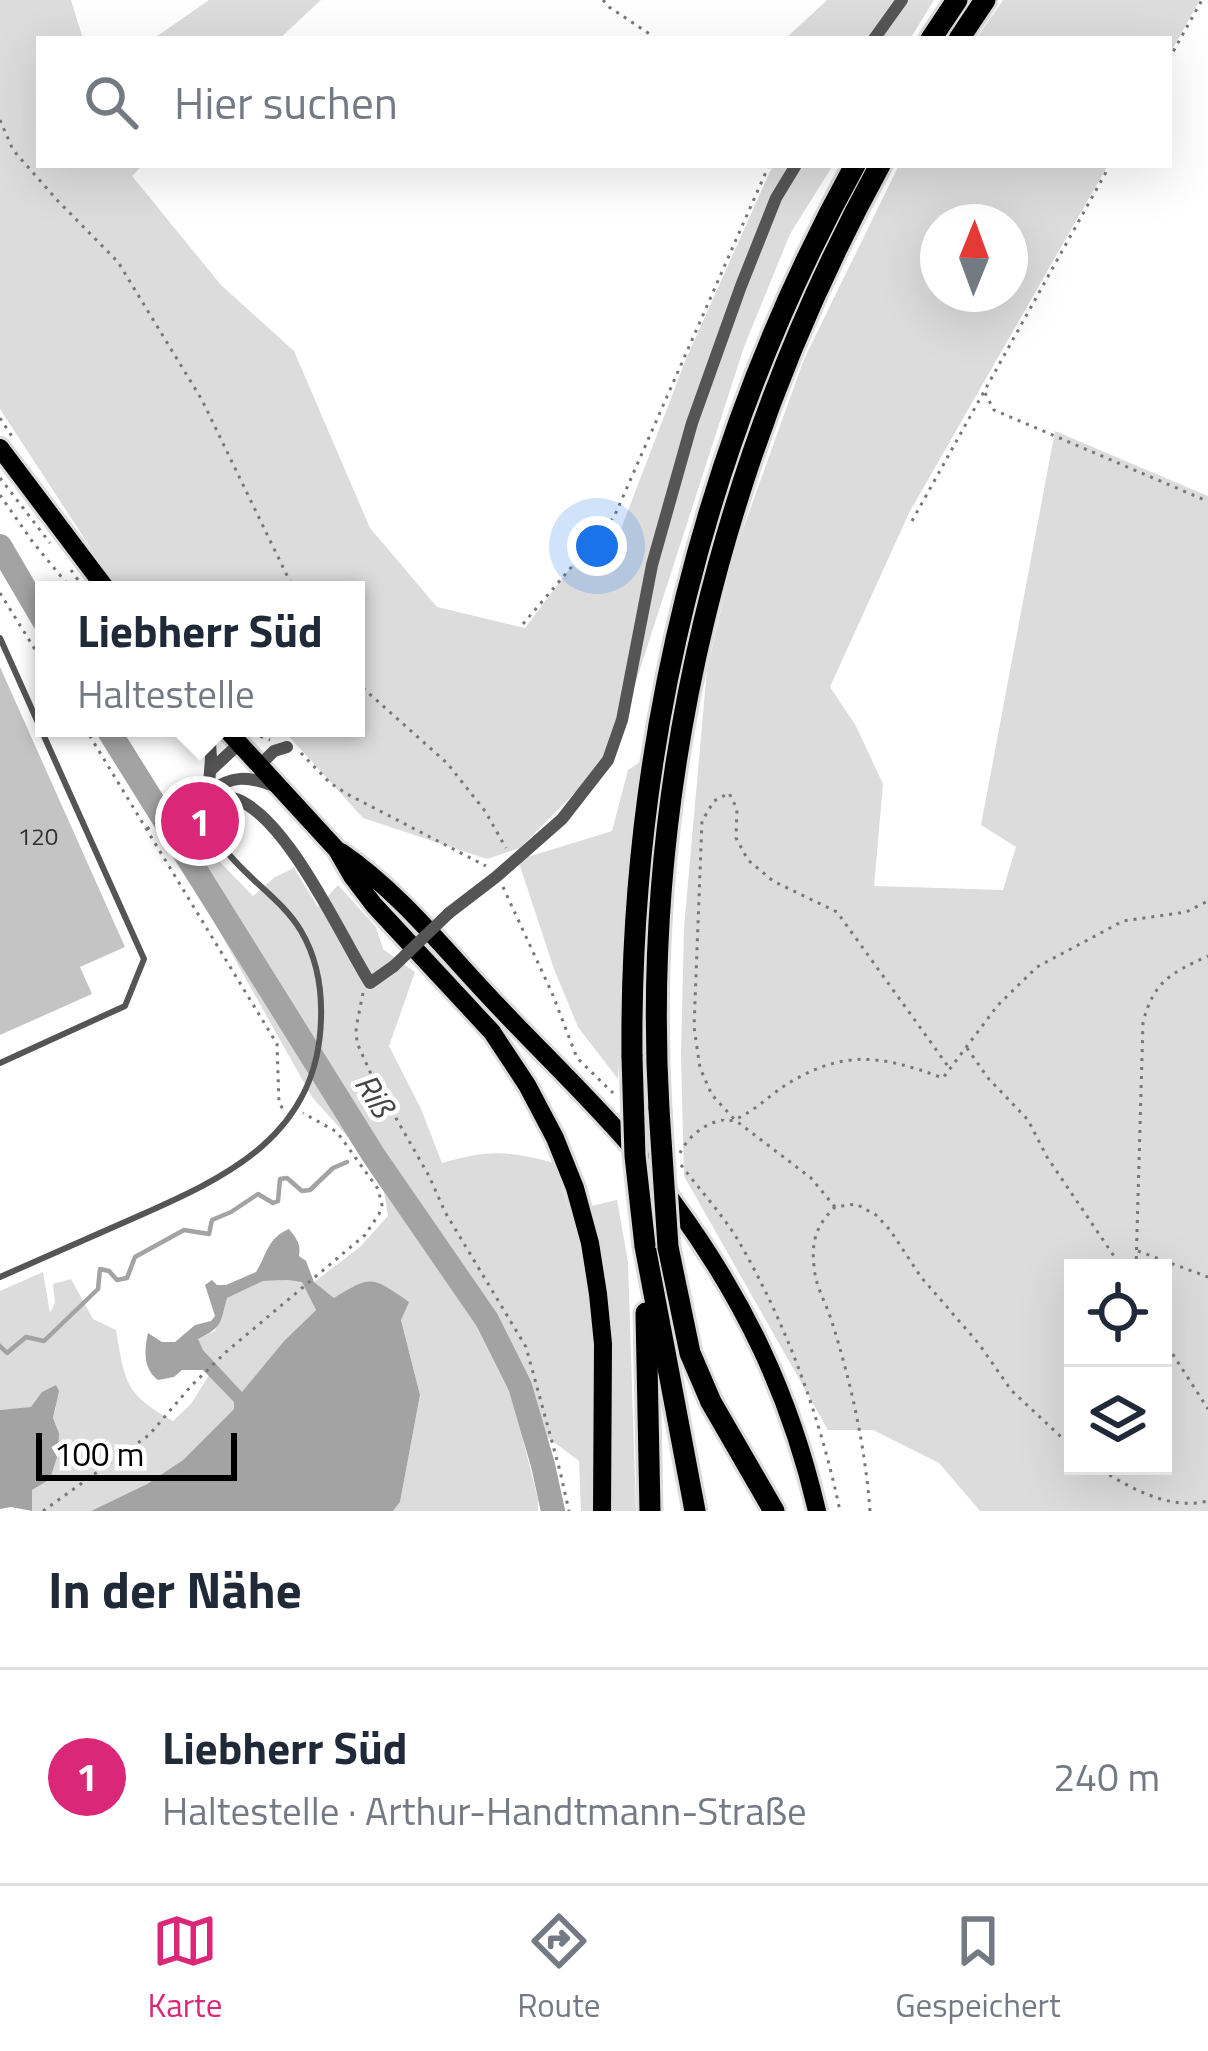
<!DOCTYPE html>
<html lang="de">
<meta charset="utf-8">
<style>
:root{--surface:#fff;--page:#f6f6f7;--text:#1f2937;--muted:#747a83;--line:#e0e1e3;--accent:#db2777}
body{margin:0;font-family:"Titillium Web",sans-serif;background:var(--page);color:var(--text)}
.controls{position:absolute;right:36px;bottom:36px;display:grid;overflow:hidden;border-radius:0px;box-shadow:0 12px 48px #0002}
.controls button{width:108px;height:108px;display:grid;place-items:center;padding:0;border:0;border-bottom:3px solid var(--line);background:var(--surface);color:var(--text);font:60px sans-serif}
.compass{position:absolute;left:920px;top:204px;width:108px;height:108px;border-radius:50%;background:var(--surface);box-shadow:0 12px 48px #0002;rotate:1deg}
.scale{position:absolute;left:36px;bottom:30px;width:201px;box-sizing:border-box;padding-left:12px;border:6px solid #000;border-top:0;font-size:33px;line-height:42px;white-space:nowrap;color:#000;-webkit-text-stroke:9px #fff;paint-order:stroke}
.you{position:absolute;left:597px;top:546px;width:42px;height:42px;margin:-30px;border:9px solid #fff;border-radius:50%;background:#1a73e8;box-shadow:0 0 0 18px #1a73e833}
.badge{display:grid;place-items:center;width:78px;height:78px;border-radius:50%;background:var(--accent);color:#fff;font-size:39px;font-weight:700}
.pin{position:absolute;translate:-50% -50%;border:6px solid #fff;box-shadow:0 3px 12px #0006}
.popup{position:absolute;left:35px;top:581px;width:330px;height:156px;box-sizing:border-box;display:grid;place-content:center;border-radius:0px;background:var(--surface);filter:drop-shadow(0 3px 9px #0005);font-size:39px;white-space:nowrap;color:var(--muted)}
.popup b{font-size:45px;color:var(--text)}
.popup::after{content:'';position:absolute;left:50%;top:100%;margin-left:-24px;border:24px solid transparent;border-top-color:var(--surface)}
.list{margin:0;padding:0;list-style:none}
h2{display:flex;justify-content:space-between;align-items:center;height:156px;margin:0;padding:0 48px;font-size:51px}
h2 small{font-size:39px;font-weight:400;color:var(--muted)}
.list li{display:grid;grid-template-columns:78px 1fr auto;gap:36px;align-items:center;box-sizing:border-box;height:216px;padding:0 48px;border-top:3px solid var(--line)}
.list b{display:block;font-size:45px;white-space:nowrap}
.list p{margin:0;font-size:39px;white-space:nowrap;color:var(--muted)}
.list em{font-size:39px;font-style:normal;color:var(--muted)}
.icon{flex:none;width:66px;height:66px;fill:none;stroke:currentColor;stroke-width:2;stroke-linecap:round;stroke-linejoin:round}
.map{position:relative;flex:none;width:1208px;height:1511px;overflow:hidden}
.search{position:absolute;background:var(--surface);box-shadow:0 12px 48px #0002;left:36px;right:36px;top:36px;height:132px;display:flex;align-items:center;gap:30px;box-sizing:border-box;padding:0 42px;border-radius:0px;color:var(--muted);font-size:45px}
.sheet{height:372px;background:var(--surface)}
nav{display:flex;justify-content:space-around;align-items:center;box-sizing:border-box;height:168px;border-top:3px solid var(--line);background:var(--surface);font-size:33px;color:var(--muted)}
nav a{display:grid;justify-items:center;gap:6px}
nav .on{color:var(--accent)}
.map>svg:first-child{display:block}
.green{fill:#dcdcdc;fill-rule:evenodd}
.water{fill:#a3a3a3;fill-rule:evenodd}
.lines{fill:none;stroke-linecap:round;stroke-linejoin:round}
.stream{stroke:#a3a3a3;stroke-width:4.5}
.river{stroke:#a3a3a3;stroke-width:24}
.building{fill:#c4c4c4}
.primary-casing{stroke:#dbdbdb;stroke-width:24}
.highway-casing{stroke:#dbdbdb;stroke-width:27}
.path{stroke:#777;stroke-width:3;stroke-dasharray:3 6;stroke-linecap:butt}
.lane{stroke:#555;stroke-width:6}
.street{stroke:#555;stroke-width:12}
.primary{stroke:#000;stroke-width:18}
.highway{stroke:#000;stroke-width:21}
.highway-bridge-casing{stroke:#dbdbdb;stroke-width:27;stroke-linecap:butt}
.street-bridge{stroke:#555;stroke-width:12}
.highway-bridge{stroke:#000;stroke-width:21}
.labels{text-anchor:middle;stroke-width:9;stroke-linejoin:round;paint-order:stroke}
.number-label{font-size:24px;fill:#313131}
.water-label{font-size:33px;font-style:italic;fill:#444;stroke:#fff}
</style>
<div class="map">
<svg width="1208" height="1511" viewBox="0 0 1208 1511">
<rect width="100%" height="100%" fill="#fff"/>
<!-- green -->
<g class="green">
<path d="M0,0H71L83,39H39V165H143L132,176L221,285L294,351L370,528L437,607L525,628L607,519L621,529L686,359L773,165H833L790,234L744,347L621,728L595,772L520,848L487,859L363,818L285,732L270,728H356V590H118L0,409Z"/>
<path d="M209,0H321L279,39H153Z"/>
<path d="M827,0H934L910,39H785Z"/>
<path d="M1003,0H1200L1169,55V39H976Z"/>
<path d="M899,165H1108L909,513L830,687L856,726L883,784L874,886L1003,890L1016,847L981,825L1055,431L1208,496V1511H980L939,1463L873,1430H828L684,1176L681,1055L684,928L707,669L734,554L804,359ZM938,222H1010V294H938ZM1073,1268H1163V1466H1073Z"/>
<path d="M641,761L626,933L618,1079L578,1027L554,969L518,860L612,831L628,770Z"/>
<path d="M191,810L210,852L253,896L275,877L294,868L318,907L338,885L376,927L383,949L415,972L389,1046L421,1109L442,1163C487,1150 508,1150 554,1163L569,1211L617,1200L628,1262L636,1511H581L579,1461L539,1431L523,1440L538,1499V1511H393L400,1502L420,1395L401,1320L334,1298L314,1282L360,1247L388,1216L384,1192L347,1136L312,1097L209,913L156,832Z"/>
<path d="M43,1272L50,1313L55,1303L53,1284L71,1279L93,1319L116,1330C125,1383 125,1394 173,1421L191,1404L209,1375L235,1402L234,1409L183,1460L147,1484L91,1511H32V1490L59,1433L53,1418L56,1407L0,1410V1291Z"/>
<path d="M288,1280L302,1281L316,1310L284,1341L242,1393L203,1350L197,1339L215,1331L226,1298L263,1281Z"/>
</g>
<!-- water -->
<g class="water">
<path d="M289,1229C297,1239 301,1244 299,1256L306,1261L314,1282L334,1298C372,1275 371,1276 409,1302L401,1320L420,1395L400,1502L393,1511H91L147,1484L183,1460L234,1409V1402L203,1370H182L174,1377L158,1380C143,1369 144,1350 148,1333L162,1342H175L195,1325L211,1321L215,1316L205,1285L212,1280L217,1285H226L256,1272C267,1255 267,1238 289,1229ZM288,1280L302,1282L316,1310L284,1341L242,1392L203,1350L198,1339C223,1327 220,1323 227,1298L263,1281Z"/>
<path d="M56,1385L59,1391L53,1418L59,1433L58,1454L50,1479L32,1490V1511L11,1507L0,1509V1410L31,1407L42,1392Z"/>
</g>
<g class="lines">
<!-- stream -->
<path class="stream" d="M0,1346L7,1353L26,1337L44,1341L98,1289L100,1269L109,1271L117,1280L127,1278L135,1257L184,1230L209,1234L212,1220L231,1212L258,1194L273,1203L278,1201L280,1179L287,1178L302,1191L310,1190L333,1168L347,1162"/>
<!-- river -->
<g class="river">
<path d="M0,546L44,621"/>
<path d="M107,728L374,1156L487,1320L520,1386L543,1465L553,1511"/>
</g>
</g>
<!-- building -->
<path class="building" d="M0,667L125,947L80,967L92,994L0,1035Z"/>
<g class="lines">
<defs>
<g id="primary">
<path d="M0,448L107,590"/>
<path d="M225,728L337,850L352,876L374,905L492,1032L527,1085L555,1138L575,1188L590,1243L598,1294L603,1344L602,1511"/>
<path d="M341,852C401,893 448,954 498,1006C544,1055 594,1102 637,1153C651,1169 663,1188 675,1205C745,1301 790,1395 817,1511"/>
</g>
<g id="highway">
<path d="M931,39L957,0"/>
<path d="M959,39L985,0"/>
<path d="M632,1057C629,746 705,437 855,165"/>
<path d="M659,1109C640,783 724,450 880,165"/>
<path d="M645,1246L695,1511"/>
<path d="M668,1247L690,1353L711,1402L774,1511"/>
<path d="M646,1313L650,1511"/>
</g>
</defs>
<!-- primary casing -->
<use href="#primary" class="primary-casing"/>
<!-- highway casing -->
<use href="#highway" class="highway-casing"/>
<!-- path -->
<g class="path">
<path d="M603,0L609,7L657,39"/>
<path d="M1169,59L1202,0"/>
<path d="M0,120L13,150L58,201L118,262L202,400L294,590"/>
<path d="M985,393L994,410L1207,501"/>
<path d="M0,418L13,438"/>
<path d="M0,478L50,543"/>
<path d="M0,495L32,541L72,590"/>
<path d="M912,521L1110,165"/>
<path d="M71,570L85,590"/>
<path d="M0,593L44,664"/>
<path d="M523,624L614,517L769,165"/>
<path d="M356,682L447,763L485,811L506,848"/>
<path d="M85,728L277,1044L279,1103L283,1109"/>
<path d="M252,733L270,740"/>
<path d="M301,753L330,783L349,795L486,866"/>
<path d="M147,829L194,799"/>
<path d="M503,887L552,993L577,1058L613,1093"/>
<path d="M363,993L356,1028L357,1043L372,1076L429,1176L445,1212L526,1347L560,1471L569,1511"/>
<path d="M967,1048L988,1078L1028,1120L1047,1157L1122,1268"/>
<path d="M680,1153C686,1140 700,1127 715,1122C729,1117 719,1124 733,1120C749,1115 767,1098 781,1088C841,1049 878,1054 943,1078L998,1005L1037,967L1123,921L1186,912L1208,901"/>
<path d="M681,1165C700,1190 722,1214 738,1240C787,1325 820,1416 840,1511"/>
<path d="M835,1207L811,1178L735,1120L712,1095L700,1068L694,1027L702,821L714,801L729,793L737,809L736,838L748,860L773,881L837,912L950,1069"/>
<path d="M1138,1251L1208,1277"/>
<path d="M1136,1268L1143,1022C1154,981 1171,973 1208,956"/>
<path d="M1163,1339L1208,1409"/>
<path d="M1094,1466C1128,1486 1167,1511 1208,1501"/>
<path d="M43,1511L149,1435L192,1385L226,1352L365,1235L379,1214L382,1205L378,1189L337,1132L303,1113"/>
<path d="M870,1511C865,1445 851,1382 831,1319C825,1301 815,1285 814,1266C811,1241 817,1224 835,1207L856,1204L876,1215L890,1230L921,1277L979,1344L1011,1390L1073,1448"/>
</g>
<!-- lane -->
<g class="lane">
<path d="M0,638L144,959L125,1006L0,1063"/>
<path d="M0,1277C45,1257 89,1238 134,1218C227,1177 318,1136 321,1019C322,988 317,958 301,931C274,885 209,861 208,802"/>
</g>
<!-- street -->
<g class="street">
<path d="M874,39L902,0"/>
<path d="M209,728L211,758L208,798C218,798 227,796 236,799C288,818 341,937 370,983L394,966"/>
<path d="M260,765L274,751L287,747"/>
<path d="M211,770L240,743"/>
<path d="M209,792C232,775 248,776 274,786"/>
<path d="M449,913L496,877L562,819L608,760L622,720L652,565L692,423L741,286L776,198L796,165"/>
</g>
<!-- primary -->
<use href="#primary" class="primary"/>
<!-- highway -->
<use href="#highway" class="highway"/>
<defs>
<g id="highway-bridge">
<path d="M632,1057L635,1156L645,1246"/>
<path d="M659,1109L668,1247"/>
</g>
</defs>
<!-- highway-bridge casing -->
<use href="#highway-bridge" class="highway-bridge-casing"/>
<!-- street-bridge -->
<path class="street-bridge" d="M394,966L449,913"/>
<!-- highway-bridge -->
<use href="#highway-bridge" class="highway-bridge"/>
</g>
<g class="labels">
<!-- number labels -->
<g class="number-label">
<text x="38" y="845">120</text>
</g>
<!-- water labels -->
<g class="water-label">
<text transform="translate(375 1095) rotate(58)" y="12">Riß</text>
</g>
</g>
</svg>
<div class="controls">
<button><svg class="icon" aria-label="locate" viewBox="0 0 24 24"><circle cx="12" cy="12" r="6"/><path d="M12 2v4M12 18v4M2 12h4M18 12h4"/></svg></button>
<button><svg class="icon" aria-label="layers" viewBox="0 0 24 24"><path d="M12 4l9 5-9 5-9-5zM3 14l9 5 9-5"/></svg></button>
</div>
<svg class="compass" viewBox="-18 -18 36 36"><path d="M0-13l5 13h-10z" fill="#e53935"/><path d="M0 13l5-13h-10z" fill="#747a83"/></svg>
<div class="scale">100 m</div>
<div class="you"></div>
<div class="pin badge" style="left:200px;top:821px">1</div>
<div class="popup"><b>Liebherr Süd</b>Haltestelle</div>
<div class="search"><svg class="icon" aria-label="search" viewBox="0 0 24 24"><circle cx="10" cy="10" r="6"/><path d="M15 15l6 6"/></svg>Hier suchen</div>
</div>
<section class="sheet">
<h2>In der Nähe<small></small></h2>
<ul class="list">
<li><span class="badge">1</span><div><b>Liebherr Süd</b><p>Haltestelle · Arthur-Handtmann-Straße</p></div><em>240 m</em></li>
</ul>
</section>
<nav>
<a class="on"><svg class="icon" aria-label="map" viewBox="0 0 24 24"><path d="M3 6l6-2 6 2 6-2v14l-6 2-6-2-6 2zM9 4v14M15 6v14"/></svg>Karte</a>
<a><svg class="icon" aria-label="directions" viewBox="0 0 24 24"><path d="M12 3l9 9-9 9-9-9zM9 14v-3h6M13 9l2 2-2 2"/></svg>Route</a>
<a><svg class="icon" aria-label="saved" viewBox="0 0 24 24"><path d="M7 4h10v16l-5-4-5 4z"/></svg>Gespeichert</a>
</nav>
